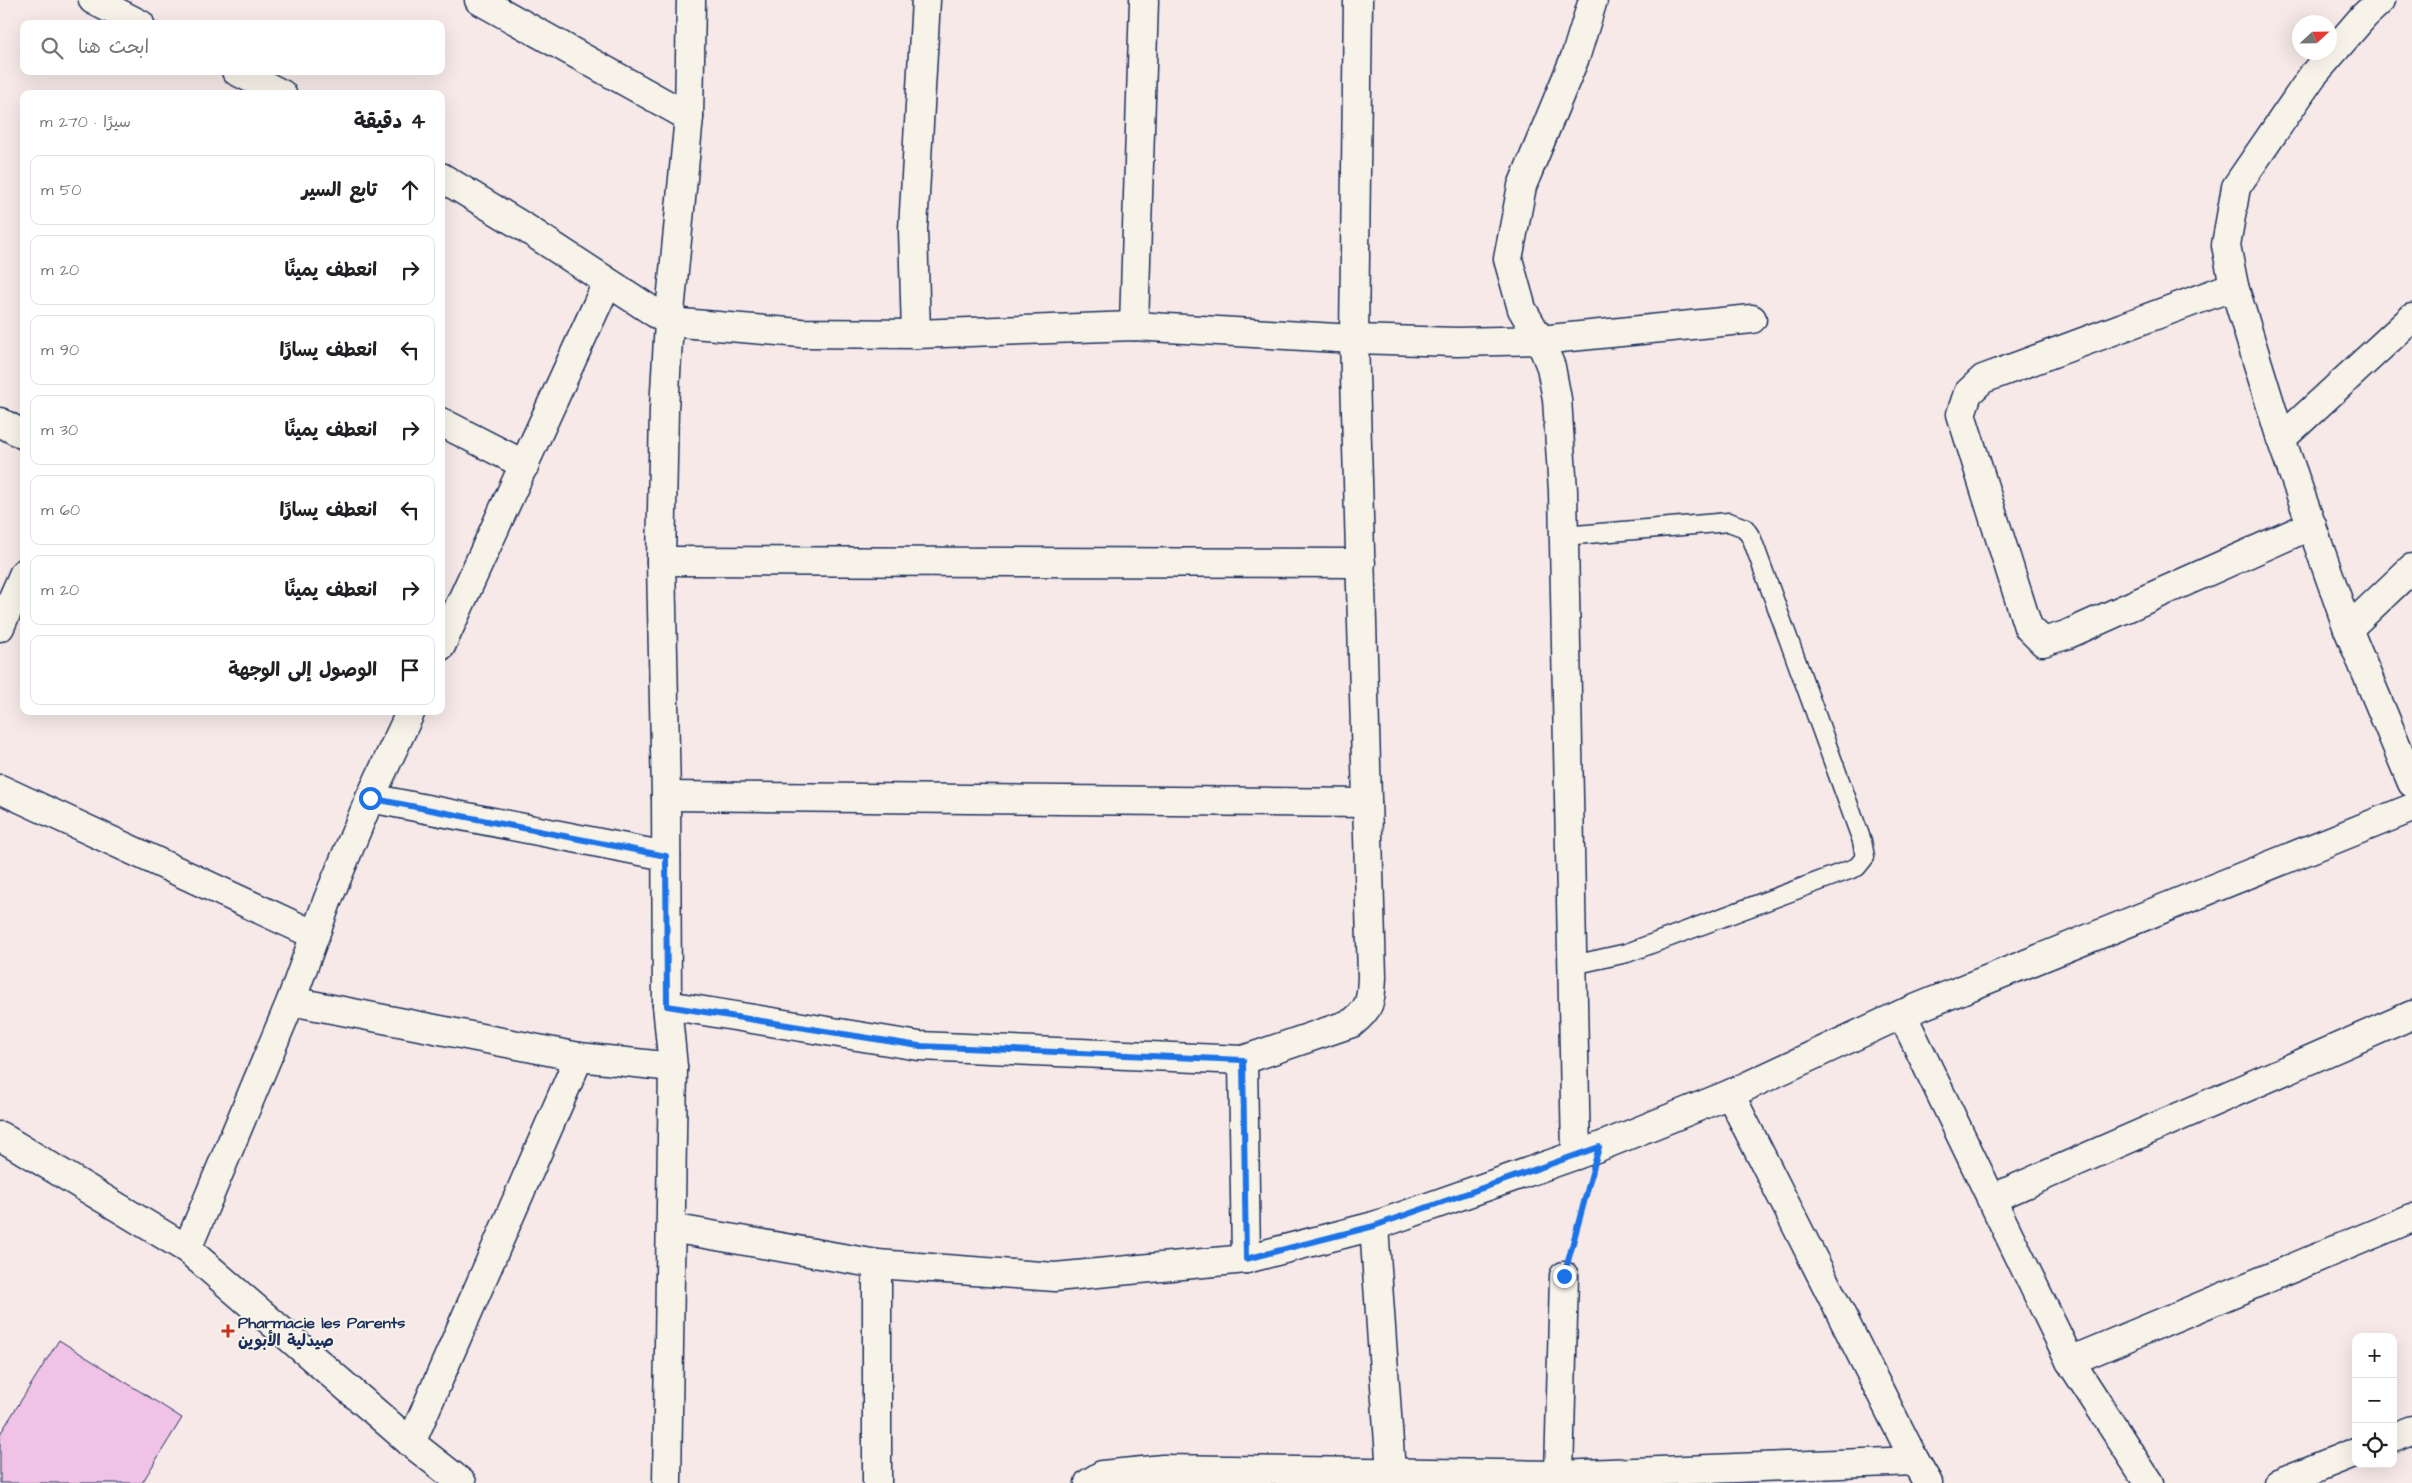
<!DOCTYPE html>
<html lang="ar">
<meta charset="utf-8">
<style>
:root{--surface:#fff;--page:#f2f2f2;--text:#202124;--muted:#757577;--line:#e0e0e0}
body{margin:0;font-family:"Architects Daughter","Playpen Sans Arabic",sans-serif;background:var(--page);color:var(--text);direction:rtl}
.controls{position:absolute;right:15px;bottom:15px;display:grid;overflow:hidden;border-radius:10px;box-shadow:0 5px 20px #0002}
.controls button{width:45px;height:45px;display:grid;place-items:center;padding:0;border:0;border-bottom:1px solid var(--line);background:var(--surface);color:var(--text);font:25px sans-serif}
.compass{position:absolute;left:2292px;top:15px;width:45px;height:45px;border-radius:50%;background:var(--surface);box-shadow:0 5px 20px #0002;rotate:68deg}
.stop{position:absolute;width:15px;height:15px;margin:-11px;border:4px solid #1a73e8;border-radius:50%;background:#fff}
.stop.end{background:#1a73e8;border-color:#fff;box-shadow:0 1px 5px #0008}
.list{margin:0;padding:0;list-style:none}
h2{display:flex;justify-content:space-between;align-items:center;height:65px;margin:0;padding:0 20px;font-size:21px}
h2 small{font-size:16px;font-weight:400;color:var(--muted)}
.list li{display:grid;grid-template-columns:32px 1fr auto;gap:15px;align-items:center;box-sizing:border-box;height:70px;margin:0 10px 10px;padding:0 10px;border:1px solid var(--line);border-radius:10px}
.list b{display:block;font-size:19px;white-space:nowrap}
.list em{font-size:16px;font-style:normal;color:var(--muted)}
.icon{flex:none;width:28px;height:28px;fill:none;stroke:currentColor;stroke-width:2;stroke-linecap:round;stroke-linejoin:round}
.map{position:relative;flex:none;width:2412px;height:1483px;overflow:hidden;direction:ltr}
.search{position:absolute;background:var(--surface);box-shadow:0 5px 20px #0002;left:20px;top:20px;width:425px;height:55px;display:flex;align-items:center;gap:12px;box-sizing:border-box;padding:0 18px;border-radius:10px;color:var(--muted);font-size:19px}
.panel{position:absolute;background:var(--surface);box-shadow:0 5px 20px #0002;left:20px;top:90px;width:425px;height:625px;border-radius:10px;direction:rtl}
.map>svg:first-child{display:block}
.building{fill:#f0c2e6;stroke:#1b2f5e}
.lines{fill:none;stroke-linecap:round;stroke-linejoin:round}
.service-casing{stroke:#1b2f5e;stroke-width:21}
.minor-casing{stroke:#1b2f5e;stroke-width:31}
.path{stroke:#1b2f5e;stroke-width:3;stroke-dasharray:1 4;stroke-linecap:butt}
.service{stroke:#f7f3e8;stroke-width:18}
.minor{stroke:#f7f3e8;stroke-width:28}
.route{stroke:#1a73e8;stroke-width:6}
.poi-dot{fill:#c8321e;stroke:#f7f3e8;stroke-width:2}
.labels{text-anchor:middle;stroke-width:4;stroke-linejoin:round;paint-order:stroke}
.poi-label{font-size:16px;font-weight:bold;fill:#1b2f5e;stroke:#f7f3e8;text-anchor:start}
</style>
<div class="map">
<svg width="2412" height="1483" viewBox="0 0 2412 1483">
<rect width="100%" height="100%" fill="#f6e9e8"/>
<filter id="ink" filterUnits="userSpaceOnUse"><feTurbulence type="fractalNoise" baseFrequency=".02" numOctaves="2"/><feDisplacementMap in="SourceGraphic" scale="10" xChannelSelector="R" yChannelSelector="G"/><feConvolveMatrix kernelMatrix="1 2 1 2 8 2 1 2 1" color-interpolation-filters="sRGB"/></filter>
<g filter="url(#ink)">
<!-- building -->
<path class="building" d="M59,1340L182,1418L142,1483H0V1434Z"/>
<g class="lines">
<defs>
<path id="service" d="M1564,536L1729,522L1745,528L1752,539L1862,841L1865,857L1857,867L1627,953L1573,965"/>
<g id="minor">
<path d="M93,0L140,24"/>
<path d="M479,0L689,117"/>
<path d="M2381,0L2364,16L2313,75L2236,187L2226,245L2234,286L2281,439L2348,629L2412,783"/>
<path d="M236,71L282,94"/>
<path d="M441,177L527,229L669,322L801,333L916,334L1134,326L1354,339L1457,342L1540,340L1752,319"/>
<path d="M2234,286L1983,379L1968,393L1961,414L2028,627L2043,642L2066,635L2312,525"/>
<path d="M1134,326L1144,0"/>
<path d="M916,334L913,229L926,0"/>
<path d="M0,422L24,435"/>
<path d="M441,422L525,465"/>
<path d="M2281,439L2412,318"/>
<path d="M661,561L1361,563"/>
<path d="M0,627L24,573"/>
<path d="M2348,629L2412,568"/>
<path d="M441,646L607,283"/>
<path d="M0,789L315,935"/>
<path d="M666,796L1367,803"/>
<path d="M370,798L666,856"/>
<path d="M291,1001L579,1057L673,1067"/>
<path d="M667,1005L919,1046L1243,1060L1352,1023C1371,1008 1371,1000 1372,977L1354,339L1358,0"/>
<path d="M1902,1014L2070,1361L2149,1483"/>
<path d="M1243,1060L1246,1259"/>
<path d="M1730,1094L1915,1461L1928,1483"/>
<path d="M0,1136L187,1249L411,1443L462,1483"/>
<path d="M1576,1155L1563,491L1557,399L1551,367L1540,340L1522,309L1508,259L1522,186L1576,55L1593,0"/>
<path d="M1991,1199L2412,1015"/>
<path d="M1374,1226L1391,1472L1395,1483"/>
<path d="M671,1228L877,1264L1055,1277L1246,1259L1374,1226L1599,1147L1730,1094L1902,1014L2412,808"/>
<path d="M187,1249L291,1001L328,899L370,798L411,711"/>
<path d="M877,1264V1483"/>
<path d="M2070,1361L2412,1218"/>
<path d="M2393,1437L2412,1430"/>
<path d="M411,1443L579,1057"/>
<path d="M1559,1475L1564,1276"/>
<path d="M667,1483L673,1067L667,1005L666,796L661,561L664,409L669,322L689,117L691,0"/>
<path d="M1089,1483L1102,1475L1163,1469L1559,1475L1915,1461"/>
<path d="M2278,1483L2356,1452"/>
</g>
</defs>
<!-- service casing -->
<use href="#service" class="service-casing"/>
<!-- minor casing -->
<use href="#minor" class="minor-casing"/>
<!-- path -->
<path class="path" d="M1573,1243L1588,1189"/>
<!-- service -->
<use href="#service" class="service"/>
<!-- minor -->
<use href="#minor" class="minor"/>
</g>
</g>
<g class="lines" filter="url(#ink)">
<!-- route -->
<path class="route" d="M370,798L666,856L667,1006L919,1046L1243,1060L1246,1259L1374,1226L1599,1147L1564,1276"/>
</g>
<!-- markers -->
<path class="poi-dot" d="M225.5 1323.5h5v5h5v5h-5v5h-5v-5h-5v-5h5z"/>
<g class="labels">
<!-- poi labels -->
<g class="poi-label">
<text x="238" y="1328">Pharmacie les Parents<tspan x="238" dy="18">صيدلية الأبوين</tspan></text>
</g>
</g>
</svg>
<div class="controls">
<button>+</button>
<button>−</button>
<button><svg class="icon" aria-label="locate" viewBox="0 0 24 24"><circle cx="12" cy="12" r="6"/><path d="M12 2v4M12 18v4M2 12h4M18 12h4"/></svg></button>
</div>
<svg class="compass" viewBox="-18 -18 36 36"><path d="M0-13l5 13h-10z" fill="#e53935"/><path d="M0 13l5-13h-10z" fill="#757577"/></svg>
<div class="stop" style="left:370px;top:798px"></div>
<div class="stop end" style="left:1564px;top:1276px"></div>
<div class="search"><svg class="icon" aria-label="search" viewBox="0 0 24 24"><circle cx="10" cy="10" r="6"/><path d="M15 15l6 6"/></svg>ابحث هنا</div>
<section class="panel">
<h2>4 دقيقة<small>سيرًا · 270 m</small></h2>
<ul class="list">
<li><svg class="icon" aria-label="ahead" viewBox="0 0 24 24"><path d="M12 20V5M6 11l6-6 6 6"/></svg><div><b>تابع السير</b></div><em>50 m</em></li>
<li><svg class="icon" aria-label="right" viewBox="0 0 24 24"><path d="M7 20v-9h11M14 6l5 5-5 5"/></svg><div><b>انعطف يمينًا</b></div><em>20 m</em></li>
<li><svg class="icon" aria-label="left" viewBox="0 0 24 24"><path d="M17 20v-9H6M10 6l-5 5 5 5"/></svg><div><b>انعطف يسارًا</b></div><em>90 m</em></li>
<li><svg class="icon" aria-label="right" viewBox="0 0 24 24"><path d="M7 20v-9h11M14 6l5 5-5 5"/></svg><div><b>انعطف يمينًا</b></div><em>30 m</em></li>
<li><svg class="icon" aria-label="left" viewBox="0 0 24 24"><path d="M17 20v-9H6M10 6l-5 5 5 5"/></svg><div><b>انعطف يسارًا</b></div><em>60 m</em></li>
<li><svg class="icon" aria-label="right" viewBox="0 0 24 24"><path d="M7 20v-9h11M14 6l5 5-5 5"/></svg><div><b>انعطف يمينًا</b></div><em>20 m</em></li>
<li><svg class="icon" aria-label="arrive" viewBox="0 0 24 24"><path d="M6 21V4h12l-3 4 3 4H6"/></svg><div><b>الوصول إلى الوجهة</b></div></li>
</ul>
</section>
</div>
